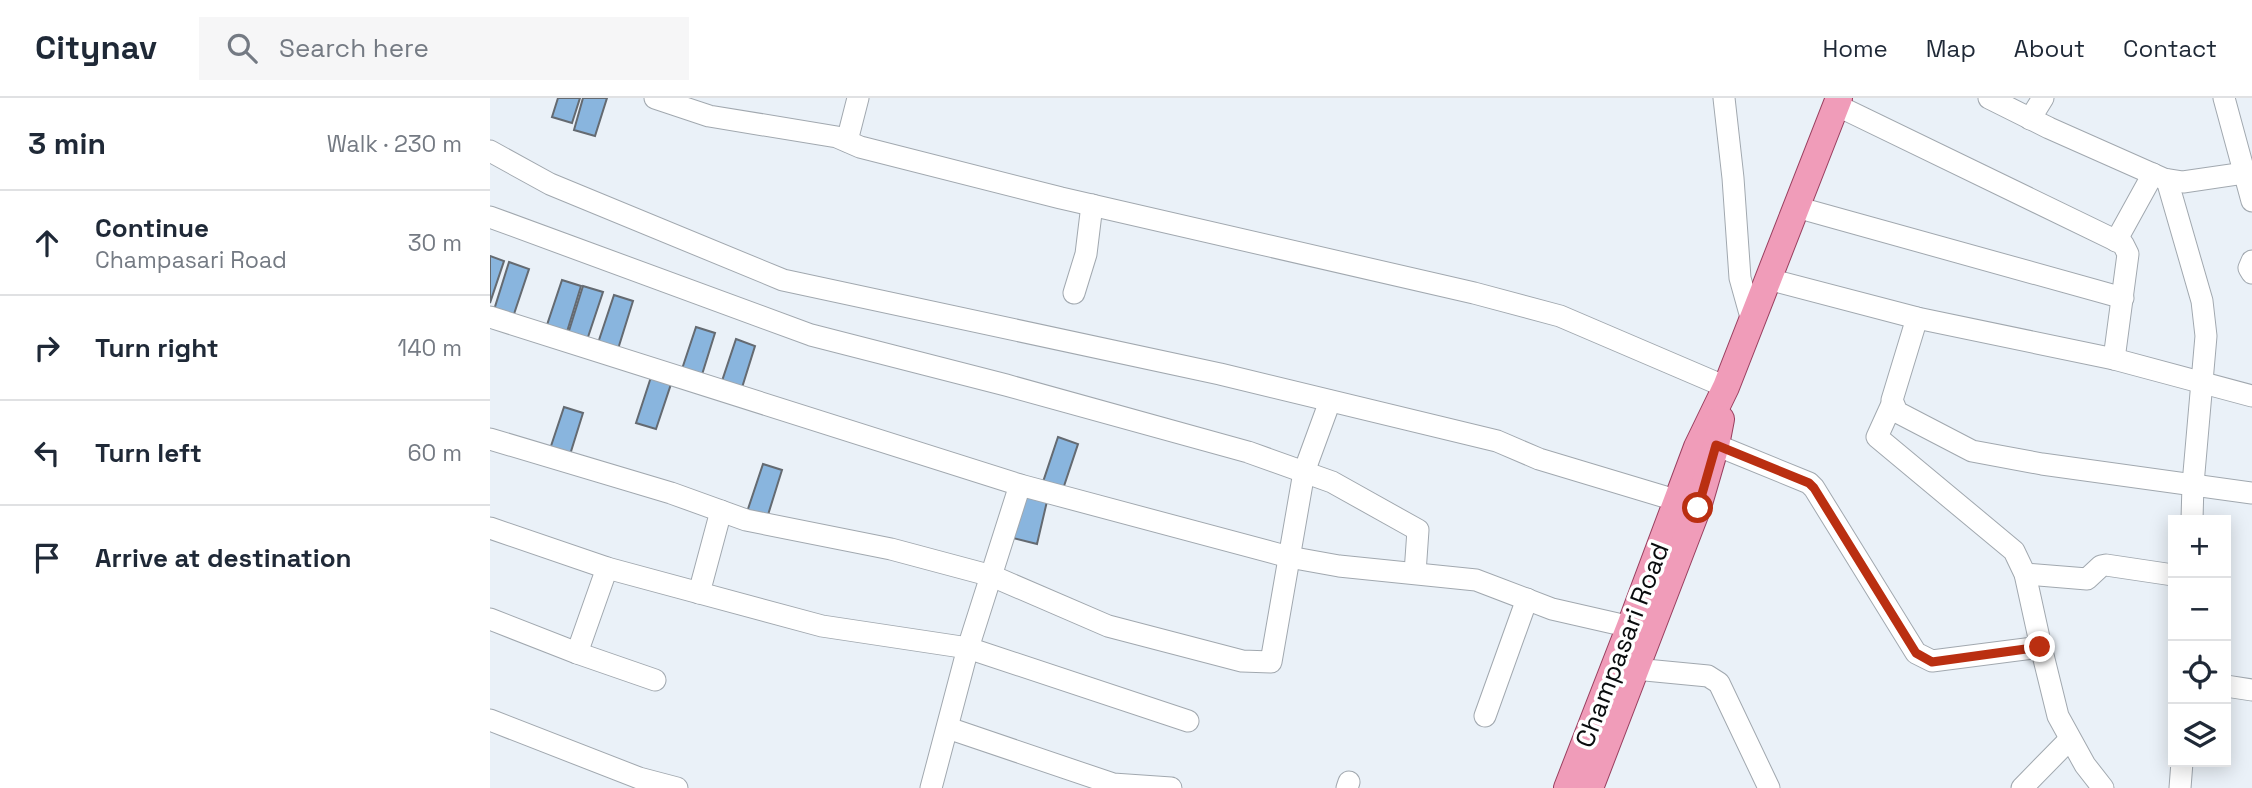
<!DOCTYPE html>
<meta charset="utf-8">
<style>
:root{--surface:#fff;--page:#f6f6f7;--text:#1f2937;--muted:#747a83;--line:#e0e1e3}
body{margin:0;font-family:"Space Grotesk",sans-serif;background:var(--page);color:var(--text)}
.controls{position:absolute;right:21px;bottom:21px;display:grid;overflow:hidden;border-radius:0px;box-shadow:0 4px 18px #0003}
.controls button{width:63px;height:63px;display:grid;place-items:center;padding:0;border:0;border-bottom:2px solid var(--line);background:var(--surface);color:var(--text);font:35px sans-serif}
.stop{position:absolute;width:21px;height:21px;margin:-16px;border:5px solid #ba2f11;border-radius:50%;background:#fff}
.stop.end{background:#ba2f11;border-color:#fff;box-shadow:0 2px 7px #0008}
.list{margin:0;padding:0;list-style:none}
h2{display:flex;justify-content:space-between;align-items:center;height:91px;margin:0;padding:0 28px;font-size:30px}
h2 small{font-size:23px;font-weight:400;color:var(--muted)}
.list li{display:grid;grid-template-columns:46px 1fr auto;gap:21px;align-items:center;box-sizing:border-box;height:105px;padding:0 28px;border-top:2px solid var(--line)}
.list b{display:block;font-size:26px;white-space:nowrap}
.list p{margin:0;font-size:23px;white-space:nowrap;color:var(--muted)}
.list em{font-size:23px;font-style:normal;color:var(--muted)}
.icon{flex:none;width:38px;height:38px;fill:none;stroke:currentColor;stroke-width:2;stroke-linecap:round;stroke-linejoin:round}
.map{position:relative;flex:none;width:1762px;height:690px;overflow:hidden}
header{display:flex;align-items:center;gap:42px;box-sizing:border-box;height:98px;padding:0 35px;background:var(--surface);border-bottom:2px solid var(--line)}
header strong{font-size:33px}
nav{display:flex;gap:38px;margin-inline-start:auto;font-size:24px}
.search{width:490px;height:63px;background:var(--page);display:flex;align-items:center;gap:18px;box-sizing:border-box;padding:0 24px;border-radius:0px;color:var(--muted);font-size:26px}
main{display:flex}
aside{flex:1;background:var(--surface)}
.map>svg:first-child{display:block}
.building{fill:#89b5de;stroke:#646a71;stroke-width:2}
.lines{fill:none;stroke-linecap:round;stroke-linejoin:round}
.minor-casing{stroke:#a1a8af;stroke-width:23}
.major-casing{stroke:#993f5f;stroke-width:28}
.minor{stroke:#fff;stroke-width:21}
.major{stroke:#f09cb9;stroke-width:26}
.route{stroke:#ba2f11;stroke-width:9}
.labels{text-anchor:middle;stroke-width:7;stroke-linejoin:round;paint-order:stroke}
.street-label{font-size:26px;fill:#090c0e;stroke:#fff}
</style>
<header>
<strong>Citynav</strong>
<div class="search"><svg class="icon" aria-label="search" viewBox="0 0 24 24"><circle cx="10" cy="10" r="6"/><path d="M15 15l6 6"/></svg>Search here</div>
<nav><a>Home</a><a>Map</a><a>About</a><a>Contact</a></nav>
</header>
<main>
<aside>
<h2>3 min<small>Walk · 230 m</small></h2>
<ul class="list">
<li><svg class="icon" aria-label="ahead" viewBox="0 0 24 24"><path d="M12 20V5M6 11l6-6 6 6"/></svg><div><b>Continue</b><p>Champasari Road</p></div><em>30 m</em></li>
<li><svg class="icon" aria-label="right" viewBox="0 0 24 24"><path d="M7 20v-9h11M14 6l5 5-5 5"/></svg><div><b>Turn right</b></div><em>140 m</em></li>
<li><svg class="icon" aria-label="left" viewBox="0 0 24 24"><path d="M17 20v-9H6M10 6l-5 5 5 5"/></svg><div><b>Turn left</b></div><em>60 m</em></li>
<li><svg class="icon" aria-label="arrive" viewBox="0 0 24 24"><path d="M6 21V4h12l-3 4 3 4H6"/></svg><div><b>Arrive at destination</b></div></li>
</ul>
</aside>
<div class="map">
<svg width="1762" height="690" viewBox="0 0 1762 690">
<rect width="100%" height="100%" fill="#eaf1f8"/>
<!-- building -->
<g class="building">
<path d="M68,0H90L82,25L62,19Z"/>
<path d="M93,0H117L105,38L84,32Z"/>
<path d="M0,158L14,163L0,205Z"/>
<path d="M19,164L39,171L23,219L4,212Z"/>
<path d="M72,182L91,188L76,237L56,230Z"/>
<path d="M93,188L113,194L97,242L78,236Z"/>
<path d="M124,197L143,203L128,251L108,245Z"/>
<path d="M206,229L225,235L210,283L190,277Z"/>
<path d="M246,241L265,248L250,296L230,289Z"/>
<path d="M162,276L182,283L166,331L146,325Z"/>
<path d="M74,309L93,315L78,363L58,357Z"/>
<path d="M568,339L588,346L572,394L552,387Z"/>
<path d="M273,366L292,372L277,420L257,414Z"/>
<path d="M531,392L558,399L547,446L519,439Z"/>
</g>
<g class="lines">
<defs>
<g id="minor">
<path d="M165,0L219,18L347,39L370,49L571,100L984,195L1070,218L1236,289"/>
<path d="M1234,0L1243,80L1250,180L1262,223"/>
<path d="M1499,0L1559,30L1674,81L1693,84L1762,74"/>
<path d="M1734,0L1762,103"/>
<path d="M1346,7L1633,146L1638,156L1624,261"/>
<path d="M1540,21L1553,0"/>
<path d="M357,43L368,0"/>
<path d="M0,53L60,86L293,182L730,276L1007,343L1049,361L1202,407"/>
<path d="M1677,82L1712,203L1716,238L1703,386L1702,422"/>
<path d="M1306,109L1633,200"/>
<path d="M0,119L321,237L516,287L758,354L842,384L928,432L925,475"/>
<path d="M1626,143L1663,76"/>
<path d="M1762,163L1759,170L1762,175"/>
<path d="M1278,181L1427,220L1624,261L1762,298"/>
<path d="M584,195L596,156L602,107"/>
<path d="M0,219L530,387L799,459L849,468L986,482L1062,511L1154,532"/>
<path d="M1427,220L1402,302L1407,314L1482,353L1552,366L1762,395"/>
<path d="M1402,306L1387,339L1524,453L1535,476L1551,549"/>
<path d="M0,341L181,395L256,422L401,451L502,478L618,528L752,563L781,564L814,374L840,303"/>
<path d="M1226,347L1319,385L1324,390L1426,555L1442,563L1551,549L1568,618L1595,667L1613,690"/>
<path d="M0,430L117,470L332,528L478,550L698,623"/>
<path d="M1535,476L1597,481L1611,468L1616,467L1683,477"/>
<path d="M209,495L231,413"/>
<path d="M0,521L87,555L165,582"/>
<path d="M87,555L117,470"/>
<path d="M1145,571L1218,578L1229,585L1279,690"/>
<path d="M1736,588L1762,592"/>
<path d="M995,618L1037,501"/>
<path d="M0,622L149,680L187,690"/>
<path d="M458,630L623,686L681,690"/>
<path d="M441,690L478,550L530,387"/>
<path d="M857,690L859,684"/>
<path d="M1532,690L1580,641"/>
<path d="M1690,690L1692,664"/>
</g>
<g id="major">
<path d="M1077,690L1140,528L1207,349L1236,289L1349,0"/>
<path d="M1100,690L1208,409L1226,347L1231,321"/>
</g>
</defs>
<!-- minor casing -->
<use href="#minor" class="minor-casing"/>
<!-- major casing -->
<use href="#major" class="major-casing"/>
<!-- minor -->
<use href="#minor" class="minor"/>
<!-- major -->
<use href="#major" class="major"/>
</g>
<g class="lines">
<!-- route -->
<path class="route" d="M1208,410L1226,347L1319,385L1324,390L1426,555L1442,564L1550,549"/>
</g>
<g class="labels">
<!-- street labels -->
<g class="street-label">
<text transform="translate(1132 547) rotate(-69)" y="9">Champasari Road</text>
</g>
</g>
</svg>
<div class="controls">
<button>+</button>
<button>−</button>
<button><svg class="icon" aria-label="locate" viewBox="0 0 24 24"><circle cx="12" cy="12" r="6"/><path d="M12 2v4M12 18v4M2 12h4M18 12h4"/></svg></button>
<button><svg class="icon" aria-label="layers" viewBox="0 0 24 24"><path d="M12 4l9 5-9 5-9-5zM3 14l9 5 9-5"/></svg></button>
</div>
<div class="stop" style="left:1208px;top:410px"></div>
<div class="stop end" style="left:1550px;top:549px"></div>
</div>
</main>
